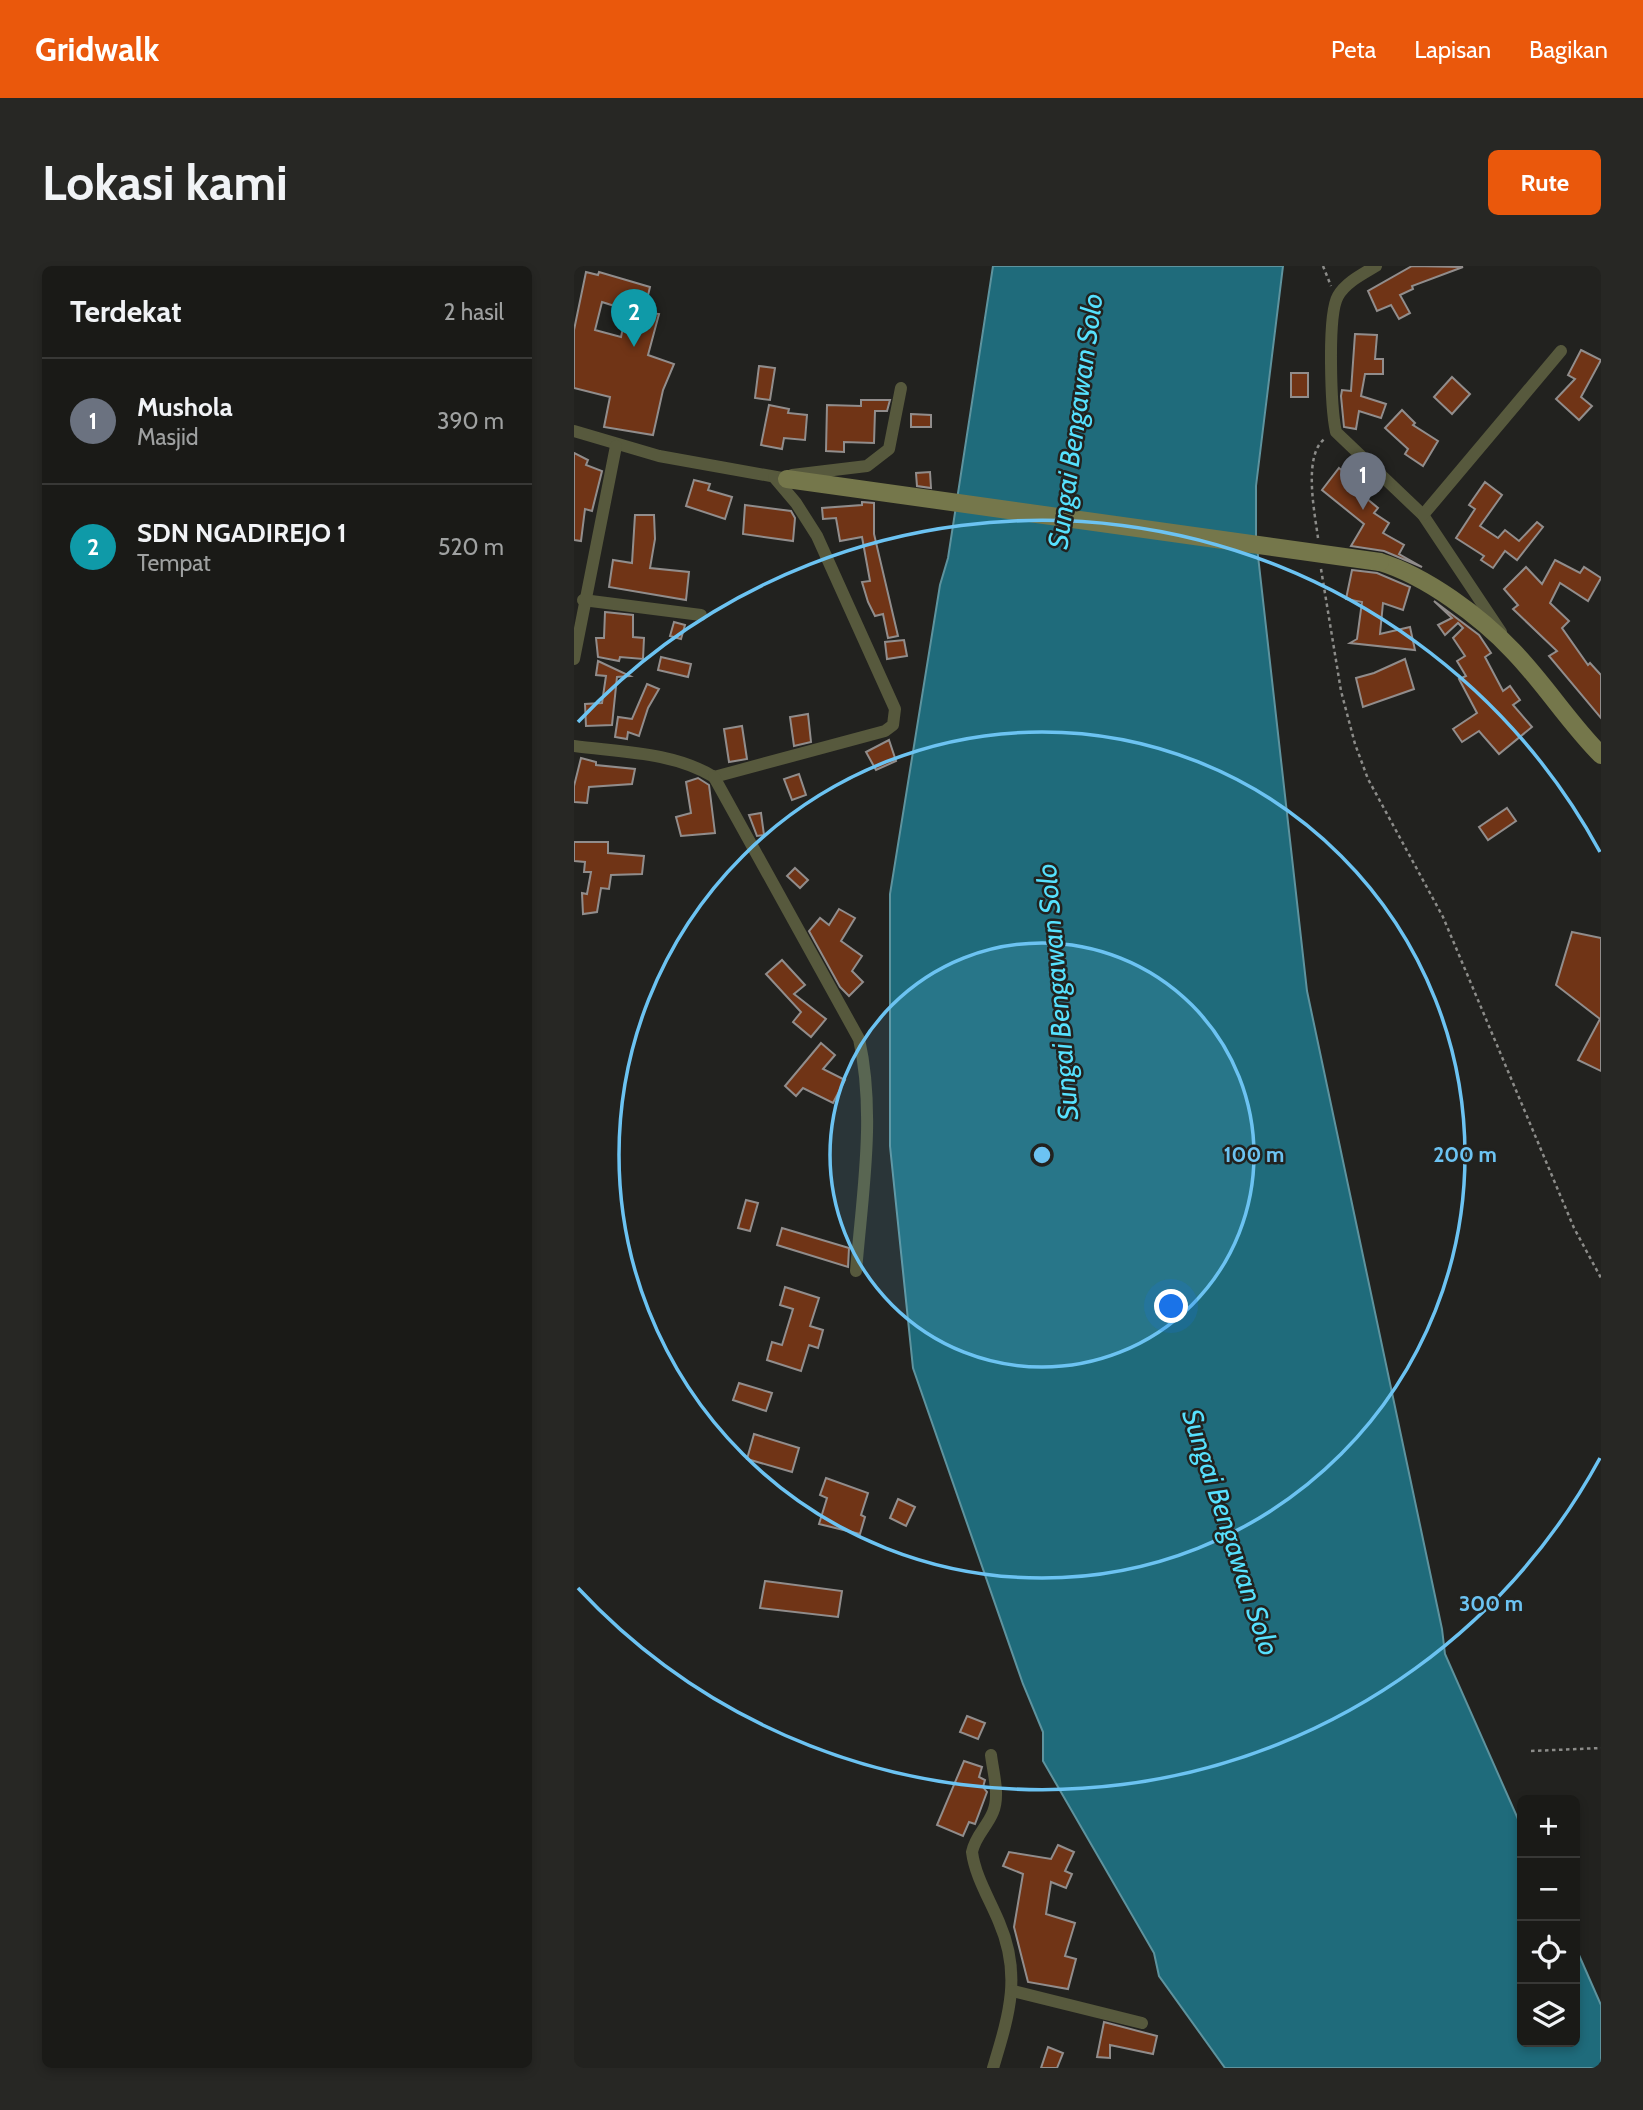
<!DOCTYPE html>
<html lang="id">
<meta charset="utf-8">
<style>
:root{--surface:#1a1a17;--page:#272724;--text:#f1f3f6;--muted:#9fa1a1;--line:#383836;--accent:#ea580c}
body{margin:0;font-family:Cabin,sans-serif;background:var(--page);color:var(--text)}
.controls{position:absolute;right:21px;bottom:21px;display:grid;overflow:hidden;border-radius:10px;box-shadow:0 4px 10px #0003}
.controls button{width:63px;height:63px;display:grid;place-items:center;padding:0;border:0;border-bottom:2px solid var(--line);background:var(--surface);color:var(--text);font:35px sans-serif}
.you{position:absolute;left:598px;top:1041px;width:24px;height:24px;margin:-18px;border:5px solid #fff;border-radius:50%;background:#1a73e8;box-shadow:0 0 0 10px #1a73e833}
.badge{display:grid;place-items:center;width:46px;height:46px;border-radius:50%;background:var(--accent);color:#fff;font-size:23px;font-weight:700}
.pin{position:absolute;translate:-50% -58px;filter:drop-shadow(0 2px 4px #0008)}
.pin::after{content:'';position:absolute;top:37px;width:24px;height:21px;background:inherit;clip-path:polygon(0 0,100% 0,50% 100%)}
.list{margin:0;padding:0;list-style:none}
h2{display:flex;justify-content:space-between;align-items:center;height:91px;margin:0;padding:0 28px;font-size:30px}
h2 small{font-size:23px;font-weight:400;color:var(--muted)}
.list li{display:grid;grid-template-columns:46px 1fr auto;gap:21px;align-items:center;box-sizing:border-box;height:126px;padding:0 28px;border-top:2px solid var(--line)}
.list b{display:block;font-size:26px;white-space:nowrap}
.list p{margin:0;font-size:23px;white-space:nowrap;color:var(--muted)}
.list em{font-size:23px;font-style:normal;color:var(--muted)}
.icon{flex:none;width:38px;height:38px;fill:none;stroke:currentColor;stroke-width:2;stroke-linecap:round;stroke-linejoin:round}
.map{position:relative;flex:none;width:1027px;height:1802px;overflow:hidden;border-radius:10px}
header{display:flex;align-items:center;gap:42px;box-sizing:border-box;height:98px;padding:0 35px;background:var(--accent);color:#fff}
header strong{font-size:33px}
nav{display:flex;gap:38px;margin-inline-start:auto;font-size:24px}
.intro{display:flex;align-items:center;justify-content:space-between;box-sizing:border-box;height:168px;padding:0 42px}
h1{margin:0;font-size:49px}
.button{padding:18px 32px;border-radius:10px;background:var(--accent);color:#fff;font-size:24px;font-weight:700}
main{display:flex;gap:42px;padding:0 42px}
aside{flex:1;background:var(--surface);border-radius:10px;box-shadow:0 4px 10px #0003}
.map>svg:first-child{display:block}
.water{fill:#1f6b7b;stroke:#5e939e;stroke-width:2}
.building{fill:#703416;stroke:#918d8c;stroke-width:2;fill-rule:evenodd}
.lines{fill:none;stroke-linecap:round;stroke-linejoin:round}
.path{stroke:#8c8c89;stroke-width:2.5;stroke-dasharray:3.5 3.5;stroke-linecap:butt}
.street{stroke:#57593d;stroke-width:12}
.secondary{stroke:#75774b;stroke-width:18}
.secondary-bridge{stroke:#75774b;stroke-width:18}
.ring{fill:none;stroke:#6cc3f2;stroke-width:3.5}
.labels{text-anchor:middle;stroke-width:5;stroke-linejoin:round;paint-order:stroke}
.water-label{font-size:28px;font-style:italic;fill:#56e1fe;stroke:#22221f}
.centre{fill:#6cc3f2;stroke:#22221f;stroke-width:3.5}
.ring-label{font-size:21px;text-anchor:middle;font-weight:bold;fill:#6cc3f2;stroke:#22221f;stroke-width:5;stroke-linejoin:round;paint-order:stroke}
</style>
<header>
<strong>Gridwalk</strong>
<nav><a>Peta</a><a>Lapisan</a><a>Bagikan</a></nav>
</header>
<div class="intro"><h1>Lokasi kami</h1><a class="button">Rute</a></div>
<main>
<aside>
<h2>Terdekat<small>2 hasil</small></h2>
<ul class="list">
<li><span class="badge" style="background:#6b7280">1</span><div><b>Mushola</b><p>Masjid</p></div><em>390 m</em></li>
<li><span class="badge" style="background:#0f9aa8">2</span><div><b>SDN NGADIREJO 1</b><p>Tempat</p></div><em>520 m</em></li>
</ul>
</aside>
<div class="map">
<svg width="1027" height="1802" viewBox="0 0 1027 1802">
<rect width="100%" height="100%" fill="#22221f"/>
<!-- water -->
<path class="water" d="M419,0H709L682,220V272L733,725L868,1363L871,1388L948,1562V1776H1001V1680L1027,1739V1802H651L585,1710L580,1687L469,1495V1466L449,1418L339,1102L316,880V628L366,319L374,292Z"/>
<!-- building -->
<g class="building">
<path d="M838,0L889,1L838,20L839,23L826,29L836,47L825,53L817,39L803,45L794,25Z"/>
<path d="M12,6L24,9L25,6L76,21L70,46L85,48L74,89L100,98L89,124L79,169L30,161L36,131L0,122V64ZM28,36L53,44L47,71L21,64Z"/>
<path d="M781,68L803,69L801,93H809V108H791L787,130L812,138L807,152L785,145L782,163L770,161L767,130L768,124L777,125Z"/>
<path d="M1007,84L1027,94L1007,131L1018,140L1005,154L982,133L1001,113L994,109Z"/>
<path d="M185,100L201,102L196,134L181,132Z"/>
<rect x="717" y="107" width="17" height="24"/>
<path d="M878,111L896,128L878,148L860,131Z"/>
<path d="M287,134H316L313,145H301L300,177L270,176V186L252,185L253,139L287,140Z"/>
<path d="M195,139L215,143L214,147L233,149L231,174L210,172L208,183L187,179Z"/>
<path d="M828,144L841,157L839,159L864,175L849,200L831,188L834,183L811,162Z"/>
<path d="M337,148L357,149V161H337Z"/>
<path d="M0,187L14,194L12,199L28,205L18,245L11,243L7,275L0,274Z"/>
<path d="M765,202L784,217L780,222L804,242L800,247L815,257L809,267L830,279L825,288L848,301L810,285L777,280L790,258L748,224Z"/>
<path d="M356,206L357,222L343,220L342,207Z"/>
<path d="M120,214L136,218L134,224L158,231L151,253L112,240Z"/>
<path d="M911,216L928,229L906,260L924,272L931,264L945,275L963,256L969,261L943,294L931,285L919,302L907,294L910,290L882,272L901,243L895,239Z"/>
<path d="M288,236L300,237V268L324,370L314,372L309,348L301,350L294,336L288,316L296,315L288,271L266,275L262,252L249,253L248,242L288,239Z"/>
<path d="M171,239L217,245L221,252L219,275L169,268Z"/>
<path d="M61,249H80L81,273L76,302L115,306L112,334L35,321L39,294L58,297Z"/>
<path d="M981,294L1006,307L1010,301L1027,312L1014,335L986,317L976,337L995,355L988,362L1014,399L1016,397L1027,409V452L975,390L983,385L939,343L944,339L930,323L952,301L968,318Z"/>
<path d="M778,304L803,307L836,321L829,344L809,337L806,368L836,361L841,384L776,377L783,373L788,336L772,333Z"/>
<path d="M860,335L905,369L917,387L911,391L929,425L936,420L946,434L939,439L958,461L925,488L905,465L888,476L879,463L903,447L885,413L892,410L883,395L891,390L879,372L889,362L884,357L871,369L864,359L878,352Z"/>
<path d="M31,346L59,349V371L70,372L69,393L46,391L45,395L24,391L22,372H30Z"/>
<path d="M100,356L111,359L107,373L96,370Z"/>
<path d="M330,374L333,390L313,393L311,376Z"/>
<path d="M87,391L117,398L114,411L84,404Z"/>
<path d="M831,393L840,423L789,441L782,412L800,407Z"/>
<path d="M24,395L56,410L43,411L38,459L12,460L11,438L28,437L32,410L22,409Z"/>
<path d="M73,418L85,423L74,442L65,470L54,466L53,473L41,471L44,451L58,453Z"/>
<path d="M234,448L237,476L220,480L216,451Z"/>
<path d="M168,460L173,493L155,496L150,463Z"/>
<path d="M315,474L322,495L302,504L292,486Z"/>
<path d="M7,492L22,496V499L61,503L58,518L15,521L13,537L0,536V520Z"/>
<path d="M225,508L232,529L218,534L210,513Z"/>
<path d="M124,512L135,519L141,567L107,570L102,551L117,547L112,516Z"/>
<path d="M933,542L942,555L914,574L905,561Z"/>
<path d="M187,547L190,569L183,570L175,549Z"/>
<path d="M0,576H34V587L70,590L68,608L37,609L35,623L27,622L23,646L9,648L8,627L13,628L17,606H10L11,596L0,595Z"/>
<path d="M221,602L234,614L226,622L213,610Z"/>
<path d="M265,643L281,652L267,675L288,690L278,705L289,716L275,730L266,721L235,665L246,652L255,659Z"/>
<path d="M998,666L1027,672V805L1004,794L1026,753L982,719Z"/>
<path d="M208,694L231,719L220,728L252,753L237,771L219,756L227,746L192,708Z"/>
<path d="M247,777L261,789L249,803L271,814L259,837L229,822L222,830L211,820Z"/>
<path d="M172,934L184,937L176,965L164,962Z"/>
<path d="M208,962L275,982L274,1001L203,979Z"/>
<path d="M211,1021L245,1032L236,1060L249,1064L244,1082L235,1079L227,1105L193,1094L198,1076L208,1079L219,1043L206,1039Z"/>
<path d="M165,1117L198,1127L192,1145L159,1134Z"/>
<path d="M180,1168L225,1182L218,1206L173,1193Z"/>
<path d="M252,1212L294,1227L287,1249L291,1251L286,1268L245,1258L253,1232L246,1229Z"/>
<path d="M324,1233L341,1241L332,1260L316,1252Z"/>
<path d="M191,1315L268,1325L264,1351L186,1342Z"/>
<path d="M393,1450L411,1457L404,1473L386,1466Z"/>
<path d="M390,1495L408,1501L405,1511L411,1514L409,1521L413,1526L401,1558L395,1556L389,1570L363,1559Z"/>
<path d="M484,1579L500,1586L491,1605L498,1608L492,1622L477,1616L472,1648L501,1657L491,1690L502,1693L494,1723L454,1716L440,1661L449,1608L429,1600L435,1586L477,1593Z"/>
<path d="M530,1756L583,1770L579,1788L536,1779V1792L523,1791Z"/>
<path d="M474,1781L489,1787L483,1802H467Z"/>
</g>
<g class="lines">
<!-- path -->
<g class="path">
<path d="M749,0L757,20"/>
<path d="M744,272C741,248 728,187 752,172"/>
<path d="M747,303L767,425L781,478L794,513L869,651L1000,962L1027,1012"/>
<path d="M957,1485L1027,1482"/>
</g>
<!-- street -->
<g class="street">
<path d="M802,0C789,8 772,16 764,30C753,49 757,143 762,166L849,249L927,366"/>
<path d="M0,165L85,190L208,212"/>
<path d="M218,209L293,200L315,183L327,122"/>
<path d="M849,249L987,85"/>
<path d="M9,334L127,349"/>
<path d="M0,393L42,180"/>
<path d="M0,480C46,486 100,486 140,511L311,465L319,459L321,443L243,270L222,237L200,211"/>
<path d="M140,511L285,773C302,848 288,930 282,1005"/>
<path d="M417,1489C419,1506 426,1529 419,1546C413,1561 401,1570 398,1586C401,1610 416,1634 425,1656C448,1709 435,1749 419,1802"/>
<path d="M439,1725L568,1757"/>
</g>
<!-- secondary -->
<path class="secondary" d="M806,296C852,310 906,350 939,385C971,418 995,457 1027,489"/>
<!-- secondary-bridge -->
<path class="secondary-bridge" d="M213,213L806,296"/>
</g>
<!-- distance rings -->
<circle cx="468" cy="889" r="212" fill="#6cc3f2" fill-opacity=".12"/>
<g class="ring">
<circle cx="468" cy="889" r="212"/>
<circle cx="468" cy="889" r="423"/>
<path d="M1026 1192A635 635 0 0 1 4 1322M4 456A635 635 0 0 1 1026 586"/>
</g>
<g class="labels">
<!-- water labels -->
<g class="water-label">
<text transform="translate(501 155) rotate(-82)" y="10">Sungai Bengawan Solo</text>
<text transform="translate(483 726) rotate(-95)" y="10">Sungai Bengawan Solo</text>
<text transform="translate(657 1266) rotate(72)" y="10">Sungai Bengawan Solo</text>
</g>
</g>
<circle cx="468" cy="889" r="10" class="centre"/>
<g class="ring-label">
<text x="680" y="896">100 m</text>
<text x="891" y="896">200 m</text>
<text x="917" y="1345">300 m</text>
</g>
</svg>
<div class="controls">
<button>+</button>
<button>−</button>
<button><svg class="icon" aria-label="locate" viewBox="0 0 24 24"><circle cx="12" cy="12" r="6"/><path d="M12 2v4M12 18v4M2 12h4M18 12h4"/></svg></button>
<button><svg class="icon" aria-label="layers" viewBox="0 0 24 24"><path d="M12 4l9 5-9 5-9-5zM3 14l9 5 9-5"/></svg></button>
</div>
<div class="you"></div>
<div class="pin badge" style="left:789px;top:244px;background:#6b7280">1</div>
<div class="pin badge" style="left:60px;top:81px;background:#0f9aa8">2</div>
</div>
</main>
